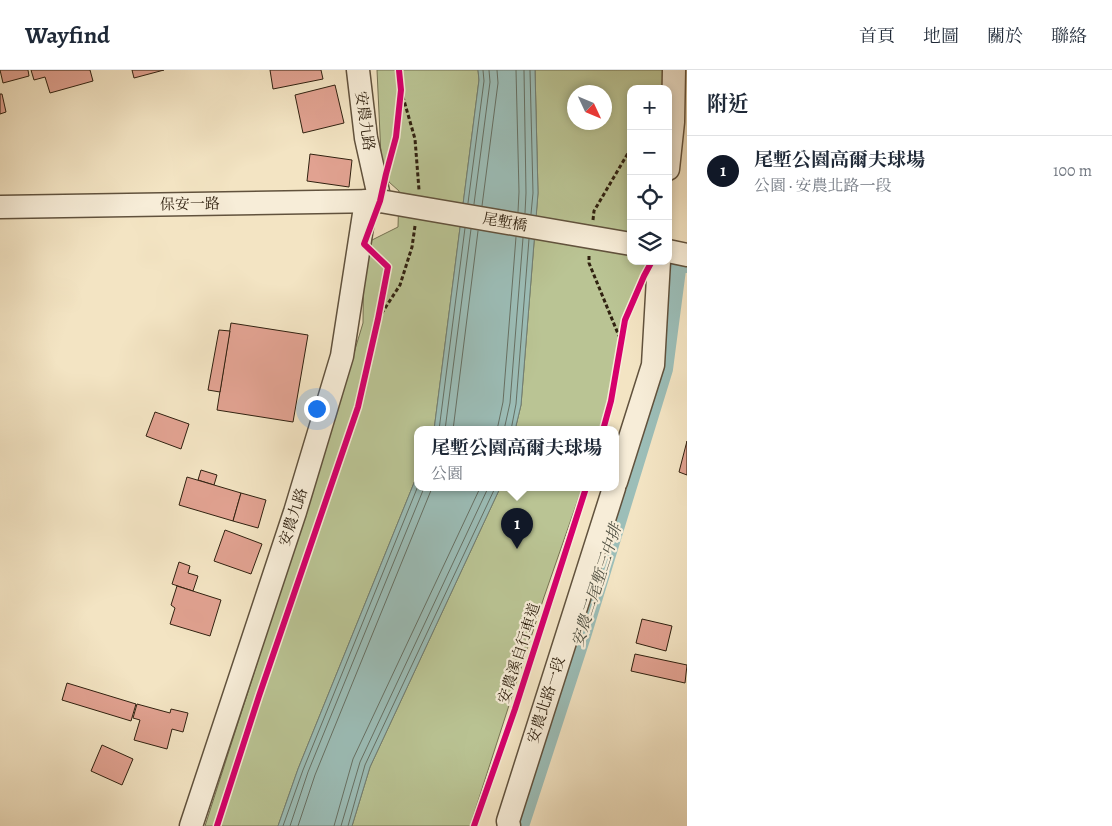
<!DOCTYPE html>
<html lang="zh-TW">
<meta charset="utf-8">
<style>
:root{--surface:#fff;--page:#f6f6f7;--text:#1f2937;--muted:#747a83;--line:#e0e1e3;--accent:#111827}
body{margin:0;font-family:Alegreya,"Noto Serif TC",serif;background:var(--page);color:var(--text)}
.controls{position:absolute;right:15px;top:15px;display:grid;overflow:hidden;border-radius:10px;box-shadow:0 2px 8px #0003}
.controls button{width:45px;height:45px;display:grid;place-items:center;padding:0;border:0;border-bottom:1px solid var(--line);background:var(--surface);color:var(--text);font:25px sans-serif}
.compass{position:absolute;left:567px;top:15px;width:45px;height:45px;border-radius:50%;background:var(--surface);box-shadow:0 2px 8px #0003;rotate:134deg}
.you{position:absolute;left:316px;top:338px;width:18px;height:18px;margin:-12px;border:4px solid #fff;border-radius:50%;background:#1a73e8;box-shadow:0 0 0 8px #1a73e833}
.badge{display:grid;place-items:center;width:32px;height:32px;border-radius:50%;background:var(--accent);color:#fff;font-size:16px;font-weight:700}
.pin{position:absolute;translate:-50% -41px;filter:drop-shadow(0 1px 2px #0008)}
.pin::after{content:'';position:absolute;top:26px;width:18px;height:15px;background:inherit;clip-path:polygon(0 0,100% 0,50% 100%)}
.popup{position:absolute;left:414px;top:356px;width:205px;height:65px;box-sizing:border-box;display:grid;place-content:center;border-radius:10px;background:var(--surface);filter:drop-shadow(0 1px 4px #0005);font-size:16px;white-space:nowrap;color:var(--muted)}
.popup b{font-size:19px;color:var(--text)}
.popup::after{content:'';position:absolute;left:50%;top:100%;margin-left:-10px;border:10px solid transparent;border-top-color:var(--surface)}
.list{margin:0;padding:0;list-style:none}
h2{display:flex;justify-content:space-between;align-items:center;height:65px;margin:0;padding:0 20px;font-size:21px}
h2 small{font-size:16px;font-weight:400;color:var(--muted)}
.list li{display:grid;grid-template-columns:32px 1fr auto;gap:15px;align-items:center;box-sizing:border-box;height:70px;padding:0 20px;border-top:1px solid var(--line)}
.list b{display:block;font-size:19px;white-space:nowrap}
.list p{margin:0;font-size:16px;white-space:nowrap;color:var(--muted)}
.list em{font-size:16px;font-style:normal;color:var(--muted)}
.icon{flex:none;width:28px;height:28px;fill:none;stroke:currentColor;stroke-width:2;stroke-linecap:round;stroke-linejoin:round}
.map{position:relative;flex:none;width:687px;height:756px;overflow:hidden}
header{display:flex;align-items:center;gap:30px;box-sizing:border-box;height:70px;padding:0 25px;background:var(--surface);border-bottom:1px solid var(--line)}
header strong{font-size:24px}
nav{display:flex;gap:28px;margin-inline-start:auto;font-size:18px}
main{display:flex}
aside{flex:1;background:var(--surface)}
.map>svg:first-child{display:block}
.green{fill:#bac494;stroke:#757252;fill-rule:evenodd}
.water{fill:#9cbeb8;stroke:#717f75}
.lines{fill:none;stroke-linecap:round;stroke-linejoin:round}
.shore{stroke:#667064;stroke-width:1}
.canal{stroke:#9cbeb8;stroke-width:18}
.building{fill:#e1a291;stroke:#302110}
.minor-casing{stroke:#61523d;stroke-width:25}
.path{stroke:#302110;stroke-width:3;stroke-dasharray:4 2.5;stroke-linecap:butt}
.minor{stroke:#f7edd8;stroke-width:22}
.minor-bridge-casing{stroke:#61523d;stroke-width:25;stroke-linecap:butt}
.minor-bridge{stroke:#f7edd8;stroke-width:22}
.cycleway-casing{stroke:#f7edd8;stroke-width:9}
.cycleway{stroke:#d6006c;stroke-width:6}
.labels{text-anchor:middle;stroke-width:4.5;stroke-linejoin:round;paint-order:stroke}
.street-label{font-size:15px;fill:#302110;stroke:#f7edd8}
.water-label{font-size:16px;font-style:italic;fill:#505042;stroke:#f7edd8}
</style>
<header>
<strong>Wayfind</strong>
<nav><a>首頁</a><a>地圖</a><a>關於</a><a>聯絡</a></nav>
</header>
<main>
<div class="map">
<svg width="687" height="756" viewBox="0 0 687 756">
<rect width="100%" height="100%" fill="#f3e4c3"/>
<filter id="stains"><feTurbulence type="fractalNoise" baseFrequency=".004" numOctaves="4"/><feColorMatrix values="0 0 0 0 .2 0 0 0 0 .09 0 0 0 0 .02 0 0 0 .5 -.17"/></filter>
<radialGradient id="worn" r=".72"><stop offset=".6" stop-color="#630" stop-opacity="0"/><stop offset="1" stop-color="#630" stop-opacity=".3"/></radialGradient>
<!-- green -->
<g class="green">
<path d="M377,0H478L479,10L434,360H418V403L298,699L278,756H205L312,422L363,253L364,174L398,157L399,121L389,112L381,86Z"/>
<path d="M535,0H674L668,19H631V191H648L651,194L644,206L625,250L608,329L599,360H515L521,335L538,123ZM574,22H604V52H574Z"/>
<path d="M500,418H582L544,527L470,756H352L370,697Z"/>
</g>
<!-- water -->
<g class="water">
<path d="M478,0H535L538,123L521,335L515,360H434L479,10Z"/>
<path d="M418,403V418H500L370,697L352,756H278L298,699Z"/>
</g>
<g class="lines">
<!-- shore -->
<g class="shore">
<path d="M516,0L519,122L518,142"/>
<path d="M524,0L526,123L525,143"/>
<path d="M530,0L533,123L531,144"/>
<path d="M468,133L484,11L483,0"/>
<path d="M474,134L490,12L489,0"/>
<path d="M482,136L498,13L497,0"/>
<path d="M439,360L465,158"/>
<path d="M445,360L471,159"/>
<path d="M453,360L478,161"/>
<path d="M497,360L503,332L516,167"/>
<path d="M504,360L510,333L523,168"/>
<path d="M511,360L516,334L529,169"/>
<path d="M283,756L303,700L418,416"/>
<path d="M290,756L308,702L424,418"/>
<path d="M298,756L315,705L432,418"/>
<path d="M334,756L353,689L480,418"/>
<path d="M341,756L360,692L488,418"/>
<path d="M348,756L365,695L495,418"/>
</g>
<!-- canal -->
<path class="canal" d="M520,756L582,566L664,299L678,192L687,194"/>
</g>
<!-- building -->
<g class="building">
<path d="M0,0H28L29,6L3,13Z"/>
<path d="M31,0H90L93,11L50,23L45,7L34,10Z"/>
<path d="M132,0H164L134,8Z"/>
<path d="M270,0H321L323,9L273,19Z"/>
<path d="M335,15L344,53L303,63L295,25Z"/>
<path d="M0,24H2L6,42L0,44Z"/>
<path d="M310,84L352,90L349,117L307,111Z"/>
<path d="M231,253L308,265L293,352L217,340Z"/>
<path d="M219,260L230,261L220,322L208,320Z"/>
<path d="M155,342L189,354L181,379L146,366Z"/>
<path d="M687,371V405L679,402Z"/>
<path d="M201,400L217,405L214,415L198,410Z"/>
<path d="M187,407L241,423L233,451L179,435Z"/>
<path d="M241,423L266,430L258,458L233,451Z"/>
<path d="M225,460L262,474L251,504L214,491Z"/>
<path d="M179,492L190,496L188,503L198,506L193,521L172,514Z"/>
<path d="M177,516L221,530L210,566L170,554L175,538L171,535Z"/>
<path d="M642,549L672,556L666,581L636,573Z"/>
<path d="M635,584L687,595L685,613L631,601Z"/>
<path d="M67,613L136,634L131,651L62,630Z"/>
<path d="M137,634L170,643L171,639L188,643L183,662L172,659L167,679L134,670L140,650L133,648Z"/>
<path d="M102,675L133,689L122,715L91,701Z"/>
</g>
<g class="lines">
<defs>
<g id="minor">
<path d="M668,99L673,52L674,0"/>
<path d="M0,137L380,131L366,68L358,0"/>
<path d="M668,181L687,185"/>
<path d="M616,412L653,295L659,191"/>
<path d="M191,756L295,442L342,286L366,131"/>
<path d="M509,756L508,751L614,418"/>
</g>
</defs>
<!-- minor casing -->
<use href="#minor" class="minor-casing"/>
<!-- path -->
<g class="path">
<path d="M401,20L415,69L419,120"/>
<path d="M593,150L594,141L631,78"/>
<path d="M589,186V193L621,271"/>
<path d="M378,249L400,215L412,177L415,156"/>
</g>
<!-- minor -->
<use href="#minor" class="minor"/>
<defs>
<path id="minor-bridge" d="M380,131L631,174"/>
</defs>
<!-- minor-bridge casing -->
<use href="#minor-bridge" class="minor-bridge-casing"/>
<!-- minor-bridge -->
<use href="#minor-bridge" class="minor-bridge"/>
<defs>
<g id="cycleway">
<path d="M603,360L611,331L625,250L644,206L652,191"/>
<path d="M217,756L259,626L358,337L378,249L388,197L364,174L380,131L386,104L396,67L401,20L399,0"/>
<path d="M474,756L515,639L586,418"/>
</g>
</defs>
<!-- cycleway casing -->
<use href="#cycleway" class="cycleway-casing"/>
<!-- cycleway -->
<use href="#cycleway" class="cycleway"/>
</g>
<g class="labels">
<!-- street labels -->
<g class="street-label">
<text transform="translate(365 51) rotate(82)" y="5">安農九路</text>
<text transform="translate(190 134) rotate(-1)" y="5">保安一路</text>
<text transform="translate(505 152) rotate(10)" y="5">尾塹橋</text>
<text transform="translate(293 447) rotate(-72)" y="5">安農九路</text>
<text transform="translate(519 583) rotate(-72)" y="5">安農溪自行車道</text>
<text transform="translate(546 630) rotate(-72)" y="5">安農北路一段</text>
</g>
<!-- water labels -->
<g class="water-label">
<text transform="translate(596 515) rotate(-72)" y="6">安農二尾塹三中排</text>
</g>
</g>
<rect width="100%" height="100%" filter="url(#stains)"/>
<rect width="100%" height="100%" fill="url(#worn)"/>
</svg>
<div class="controls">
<button>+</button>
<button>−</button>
<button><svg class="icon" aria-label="locate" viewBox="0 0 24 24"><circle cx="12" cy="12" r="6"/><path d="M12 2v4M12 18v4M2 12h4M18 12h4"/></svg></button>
<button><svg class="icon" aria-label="layers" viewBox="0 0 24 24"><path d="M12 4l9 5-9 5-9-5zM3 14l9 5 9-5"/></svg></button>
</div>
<svg class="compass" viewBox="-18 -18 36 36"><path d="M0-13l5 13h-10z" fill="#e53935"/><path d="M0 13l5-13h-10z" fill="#747a83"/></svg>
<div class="you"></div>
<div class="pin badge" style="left:517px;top:479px">1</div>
<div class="popup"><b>尾塹公園高爾夫球場</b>公園</div>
</div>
<aside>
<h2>附近<small></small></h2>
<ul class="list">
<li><span class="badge">1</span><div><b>尾塹公園高爾夫球場</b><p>公園 · 安農北路一段</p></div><em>100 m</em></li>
</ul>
</aside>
</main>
